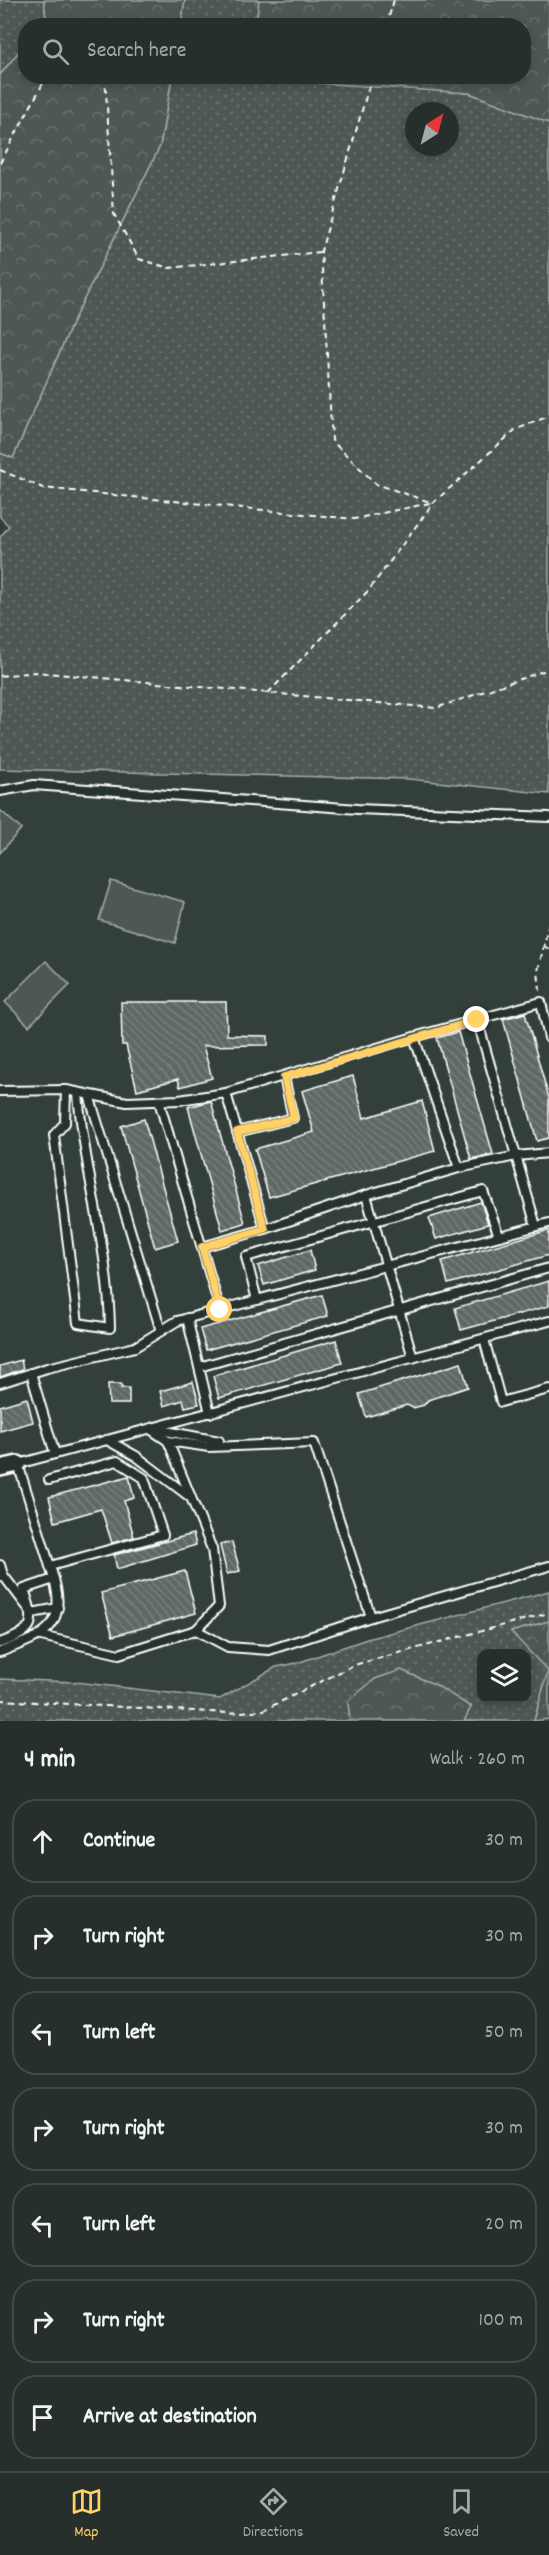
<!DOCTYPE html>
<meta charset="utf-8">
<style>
:root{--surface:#262f2c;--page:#323b38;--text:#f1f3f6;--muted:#a4a9a9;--line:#424a48;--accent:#ffd166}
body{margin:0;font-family:Dekko,sans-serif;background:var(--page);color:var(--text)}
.controls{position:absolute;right:18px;bottom:18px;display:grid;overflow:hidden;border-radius:12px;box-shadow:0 3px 9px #0003}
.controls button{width:54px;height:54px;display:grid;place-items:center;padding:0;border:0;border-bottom:2px solid var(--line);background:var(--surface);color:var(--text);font:30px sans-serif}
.compass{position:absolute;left:405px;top:102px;width:54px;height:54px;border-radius:50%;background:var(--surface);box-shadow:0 3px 9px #0003;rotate:36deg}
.stop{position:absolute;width:18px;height:18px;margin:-14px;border:4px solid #ffd166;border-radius:50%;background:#fff}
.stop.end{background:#ffd166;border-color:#fff;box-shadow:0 2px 6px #0008}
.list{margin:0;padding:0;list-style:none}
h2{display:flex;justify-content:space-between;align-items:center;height:78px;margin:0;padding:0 24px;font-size:26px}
h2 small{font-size:20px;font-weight:400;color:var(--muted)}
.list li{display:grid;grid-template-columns:39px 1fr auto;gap:18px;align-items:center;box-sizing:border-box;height:84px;margin:0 12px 12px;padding:0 12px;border:2px solid var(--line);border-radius:24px}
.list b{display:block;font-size:22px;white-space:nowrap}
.list em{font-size:20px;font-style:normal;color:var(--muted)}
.icon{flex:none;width:33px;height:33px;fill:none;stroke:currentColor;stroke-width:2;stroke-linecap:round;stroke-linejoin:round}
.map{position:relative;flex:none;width:549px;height:1721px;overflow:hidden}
.search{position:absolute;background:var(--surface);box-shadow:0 3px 9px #0003;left:18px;right:18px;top:18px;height:66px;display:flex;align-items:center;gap:15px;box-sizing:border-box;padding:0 21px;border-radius:24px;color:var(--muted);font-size:22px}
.sheet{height:750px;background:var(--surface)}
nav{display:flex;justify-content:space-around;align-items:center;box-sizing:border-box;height:84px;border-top:2px solid var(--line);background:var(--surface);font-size:16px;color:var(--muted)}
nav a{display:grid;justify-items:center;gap:3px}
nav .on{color:var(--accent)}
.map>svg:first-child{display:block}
.grass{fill:url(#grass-dots);stroke:#a6aca9;stroke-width:1.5;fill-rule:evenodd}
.forest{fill:url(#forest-crowns);stroke:#a6aca9;stroke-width:1.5}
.garden{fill:#4d5853;stroke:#a6aca9;stroke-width:1.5}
.building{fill:url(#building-back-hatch);stroke:#fff;stroke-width:1.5}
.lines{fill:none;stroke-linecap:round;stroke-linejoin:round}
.service-casing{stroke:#fff;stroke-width:12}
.minor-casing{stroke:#fff;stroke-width:20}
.path{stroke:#fff;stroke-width:2;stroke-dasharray:6 4.5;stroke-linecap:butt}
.service{stroke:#26332d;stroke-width:8}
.minor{stroke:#26332d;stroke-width:15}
.route{stroke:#ffd166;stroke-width:8}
</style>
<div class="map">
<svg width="549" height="1721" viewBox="0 0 549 1721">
<defs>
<pattern id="grass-dots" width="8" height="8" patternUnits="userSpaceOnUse" patternTransform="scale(1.5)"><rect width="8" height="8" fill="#4d5853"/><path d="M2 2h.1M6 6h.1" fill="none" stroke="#68716d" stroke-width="1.8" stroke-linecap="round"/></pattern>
<pattern id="forest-crowns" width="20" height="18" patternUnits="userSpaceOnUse" patternTransform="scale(1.5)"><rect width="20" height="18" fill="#4d5853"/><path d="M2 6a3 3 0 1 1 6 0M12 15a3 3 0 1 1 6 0" fill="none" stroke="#68716d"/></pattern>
<pattern id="building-back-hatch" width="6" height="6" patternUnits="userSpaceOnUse" patternTransform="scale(1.5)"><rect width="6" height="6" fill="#5f6964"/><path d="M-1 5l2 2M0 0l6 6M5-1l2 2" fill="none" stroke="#77807b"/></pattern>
</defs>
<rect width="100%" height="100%" fill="#333f3a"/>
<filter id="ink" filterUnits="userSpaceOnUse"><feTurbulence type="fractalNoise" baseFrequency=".0167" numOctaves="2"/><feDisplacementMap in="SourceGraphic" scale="12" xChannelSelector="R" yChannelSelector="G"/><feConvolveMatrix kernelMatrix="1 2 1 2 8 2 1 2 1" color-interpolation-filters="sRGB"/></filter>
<g filter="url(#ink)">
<!-- grass -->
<g class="grass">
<path d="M0,0H44L46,18L41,25L26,26L25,44L0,75Z"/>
<path d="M185,0H259L256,25L181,26Z"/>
<path d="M172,77H311L319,83L469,93L549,123V794L409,779L0,769V537L9,526L0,517V453L13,458L75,317L160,146ZM414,111H450V147H414Z"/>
<path d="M549,1591V1621L512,1632L548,1671L534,1721H464L471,1706L348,1701L350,1721H0V1679L76,1682L220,1699L276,1667L297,1663L367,1639ZM482,1654H526V1698H482Z"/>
</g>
<!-- forest -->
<g class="forest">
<path d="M44,0H185L181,25H41L46,18Z"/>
<path d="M259,0H549V123L469,93L319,83L311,77L524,76V26L256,25Z"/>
<path d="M25,44L26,76L172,77L160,146L75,317L13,458L0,453V75Z"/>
<path d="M549,1621V1719L534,1721L548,1671L511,1632Z"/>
<path d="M401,1670L436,1685L471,1707L464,1721H350L348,1701L375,1679Z"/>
</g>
<!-- garden -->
<g class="garden">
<path d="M0,810L21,829L0,853Z"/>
<path d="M111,881L185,902L175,943L99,920Z"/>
<path d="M46,961L70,985L29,1026L5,1002Z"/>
</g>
<!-- building -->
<g class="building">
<path d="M121,1002H226L227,1035L268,1036V1045L203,1046L212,1078L180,1087L178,1079L137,1090L126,1045H122Z"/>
<path d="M525,1013L549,1098V1138L537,1141L503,1019Z"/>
<path d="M458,1032L493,1154L471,1159L437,1038Z"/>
<path d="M353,1076L364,1118L422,1101L435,1151L269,1197L255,1149L314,1132L302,1091Z"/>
<path d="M211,1101L245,1223L222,1230L188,1107Z"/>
<path d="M144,1119L178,1241L155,1248L121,1126Z"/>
<path d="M481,1202L488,1224L436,1239L429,1218Z"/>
<path d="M549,1230V1255L448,1284L442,1261Z"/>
<path d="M310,1250L315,1270L264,1285L258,1266Z"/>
<path d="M549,1281V1306L461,1330L455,1308Z"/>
<path d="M322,1295L328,1316L206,1350L200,1329Z"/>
<path d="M336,1340L342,1363L219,1398L213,1376Z"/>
<path d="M21,1360L23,1369L0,1377V1366Z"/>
<path d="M461,1363L468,1387L428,1400L424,1405L413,1408L407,1405L366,1417L359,1394Z"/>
<path d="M193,1382L199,1404L185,1407L183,1400L164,1406L160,1391Z"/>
<path d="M108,1384H121V1388H129V1404H109Z"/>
<path d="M27,1398L33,1422L0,1431V1406Z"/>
<path d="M129,1476L134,1498L124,1501L134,1537L112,1543L101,1509L55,1522L49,1497Z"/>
<path d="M193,1534L196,1545L117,1569L114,1555Z"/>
<path d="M232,1542L240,1571L227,1574L220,1545Z"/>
<path d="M185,1571L196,1613L113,1636L101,1593Z"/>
</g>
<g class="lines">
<defs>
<g id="service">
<path d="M0,791L34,785L358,809L549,817"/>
<path d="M477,1019L536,1226"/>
<path d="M414,1037L541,1002L549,1038"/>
<path d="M66,1090L65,1123L54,1135L78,1323L110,1328C109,1249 84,1172 78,1093"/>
<path d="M0,1091L66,1090L127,1102L179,1100L226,1093L414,1037L459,1168L366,1195L413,1358"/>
<path d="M226,1093L265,1229L366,1195"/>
<path d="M89,1095L161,1331"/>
<path d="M159,1101L220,1310"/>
<path d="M237,1132L293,1118L284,1077"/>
<path d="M459,1168L516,1156L549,1153"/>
<path d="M202,1247L265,1229"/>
<path d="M257,1300L246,1257L483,1191L499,1236"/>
<path d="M187,1318L199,1367L549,1268"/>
<path d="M484,1339L501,1402L549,1389"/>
<path d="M199,1367L210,1413"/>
<path d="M31,1373L55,1454"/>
<path d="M0,1383L47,1368L135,1347L177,1321L549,1223"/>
<path d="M155,1429L219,1441"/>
<path d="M107,1440L136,1456L190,1497"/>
<path d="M168,1441L209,1447L314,1443L371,1617L269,1650L228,1647L196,1630"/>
<path d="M49,1480L117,1461L144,1478L163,1535L50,1566"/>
<path d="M0,1565L3,1575L0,1577"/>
<path d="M3,1575L32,1613L58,1608"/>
<path d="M54,1579L18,1464L549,1321"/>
<path d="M371,1617L549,1566"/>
<path d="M41,1636L119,1654L196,1630L219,1606L212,1549L168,1441L150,1429"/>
<path d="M0,1643C36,1630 36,1624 24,1589L54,1579C68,1630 41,1636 0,1652"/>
</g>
<path id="minor" d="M0,1468L18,1464"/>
</defs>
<!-- service casing -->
<use href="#service" class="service-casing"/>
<!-- minor casing -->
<use href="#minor" class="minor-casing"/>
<!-- path -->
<g class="path">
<path d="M386,26L394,0"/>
<path d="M105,76L114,214L139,259L169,268L320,252"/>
<path d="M372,76L321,251L332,441L376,484L433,503L515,430L549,416"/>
<path d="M0,163L47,76"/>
<path d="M0,470L43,488L354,519L430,503"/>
<path d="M0,676L35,672L436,708L549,669"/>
<path d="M268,693L369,590L433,503"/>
<path d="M544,946L549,949"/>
<path d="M540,991L538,971L549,923"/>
<path d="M0,1700L228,1713L264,1710L354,1665L549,1613"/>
</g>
<!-- service -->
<use href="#service" class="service"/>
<!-- minor -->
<use href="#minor" class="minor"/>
</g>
</g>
<g class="lines" filter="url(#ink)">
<!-- route -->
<path class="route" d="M220,1310L202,1247L265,1229L237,1132L294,1118L284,1077L477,1020"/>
</g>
</svg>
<div class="controls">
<button><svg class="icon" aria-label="layers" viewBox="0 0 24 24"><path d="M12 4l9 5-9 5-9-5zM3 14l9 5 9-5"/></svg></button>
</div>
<svg class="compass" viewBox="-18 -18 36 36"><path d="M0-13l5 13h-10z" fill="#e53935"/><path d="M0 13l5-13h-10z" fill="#a4a9a9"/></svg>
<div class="stop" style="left:220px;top:1310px"></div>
<div class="stop end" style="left:477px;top:1020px"></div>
<div class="search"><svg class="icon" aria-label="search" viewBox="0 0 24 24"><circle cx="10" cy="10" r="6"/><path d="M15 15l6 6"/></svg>Search here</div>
</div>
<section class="sheet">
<h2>4 min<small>Walk · 260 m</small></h2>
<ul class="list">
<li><svg class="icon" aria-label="ahead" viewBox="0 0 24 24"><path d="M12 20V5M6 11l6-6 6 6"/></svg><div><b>Continue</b></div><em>30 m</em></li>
<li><svg class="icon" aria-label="right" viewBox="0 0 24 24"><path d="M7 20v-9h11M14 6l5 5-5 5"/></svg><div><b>Turn right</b></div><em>30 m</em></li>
<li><svg class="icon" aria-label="left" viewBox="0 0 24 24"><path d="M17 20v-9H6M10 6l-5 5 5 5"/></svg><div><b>Turn left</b></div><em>50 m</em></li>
<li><svg class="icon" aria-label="right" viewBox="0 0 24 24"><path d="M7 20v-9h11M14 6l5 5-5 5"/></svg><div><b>Turn right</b></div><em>30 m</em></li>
<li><svg class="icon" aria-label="left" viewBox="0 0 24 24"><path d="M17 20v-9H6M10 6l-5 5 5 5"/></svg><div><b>Turn left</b></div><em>20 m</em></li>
<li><svg class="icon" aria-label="right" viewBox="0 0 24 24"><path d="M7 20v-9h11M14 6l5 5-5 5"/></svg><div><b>Turn right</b></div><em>100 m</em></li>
<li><svg class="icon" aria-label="arrive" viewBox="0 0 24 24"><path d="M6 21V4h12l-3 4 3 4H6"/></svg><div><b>Arrive at destination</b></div></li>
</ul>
</section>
<nav>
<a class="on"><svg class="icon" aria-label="map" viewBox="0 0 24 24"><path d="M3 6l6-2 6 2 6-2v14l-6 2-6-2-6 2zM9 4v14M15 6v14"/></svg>Map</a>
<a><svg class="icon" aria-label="directions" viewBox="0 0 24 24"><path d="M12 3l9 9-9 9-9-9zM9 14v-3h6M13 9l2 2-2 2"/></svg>Directions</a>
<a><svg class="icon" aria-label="saved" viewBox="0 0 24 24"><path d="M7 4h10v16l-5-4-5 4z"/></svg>Saved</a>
</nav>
